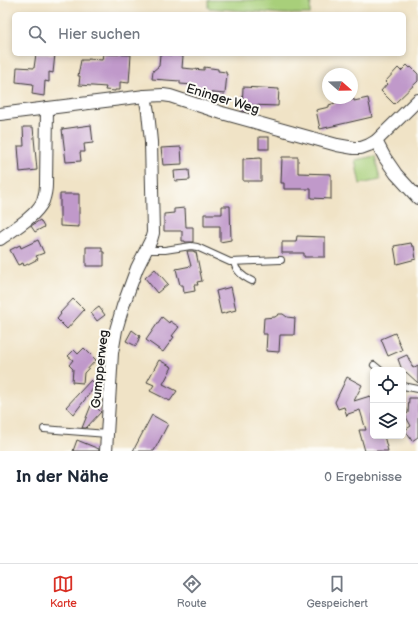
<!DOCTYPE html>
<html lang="de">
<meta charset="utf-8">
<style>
:root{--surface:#fff;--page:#f6f6f7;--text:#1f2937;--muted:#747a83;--line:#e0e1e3;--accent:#d93025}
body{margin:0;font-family:"Balsamiq Sans",sans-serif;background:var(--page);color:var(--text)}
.controls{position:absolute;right:12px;bottom:12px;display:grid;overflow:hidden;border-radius:6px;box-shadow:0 2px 6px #0003}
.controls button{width:36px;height:36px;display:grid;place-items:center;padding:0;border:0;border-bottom:1px solid var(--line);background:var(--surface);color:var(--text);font:20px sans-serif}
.compass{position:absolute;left:322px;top:68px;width:36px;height:36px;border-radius:50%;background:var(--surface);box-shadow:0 2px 6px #0003;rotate:110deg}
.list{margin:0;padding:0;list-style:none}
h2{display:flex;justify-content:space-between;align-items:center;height:52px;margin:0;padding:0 16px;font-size:17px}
h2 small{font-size:13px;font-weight:400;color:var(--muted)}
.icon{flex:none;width:22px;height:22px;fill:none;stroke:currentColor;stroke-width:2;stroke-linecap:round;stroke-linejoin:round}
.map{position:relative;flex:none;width:418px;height:451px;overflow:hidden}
.search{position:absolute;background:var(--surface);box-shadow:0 2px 6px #0003;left:12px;right:12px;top:12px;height:44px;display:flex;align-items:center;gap:10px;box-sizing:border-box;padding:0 14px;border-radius:6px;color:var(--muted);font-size:15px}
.sheet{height:112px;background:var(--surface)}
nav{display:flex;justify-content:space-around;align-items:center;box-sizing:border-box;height:56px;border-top:1px solid var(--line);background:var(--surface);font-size:11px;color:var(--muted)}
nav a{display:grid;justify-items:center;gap:2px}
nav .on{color:var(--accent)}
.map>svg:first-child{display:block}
.green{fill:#a8cf7a;stroke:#62764b}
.building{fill:#c099ca}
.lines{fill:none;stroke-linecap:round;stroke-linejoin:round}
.lane-casing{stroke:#3c3a36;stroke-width:8}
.street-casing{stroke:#3c3a36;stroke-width:14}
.lane{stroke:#fff;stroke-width:6}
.street{stroke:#fff;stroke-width:12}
.labels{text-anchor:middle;stroke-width:4;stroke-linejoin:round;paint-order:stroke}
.street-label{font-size:13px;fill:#1c1c1c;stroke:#fdfcf7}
</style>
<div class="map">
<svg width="418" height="451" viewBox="0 0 418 451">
<rect width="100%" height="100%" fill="#fdfcf7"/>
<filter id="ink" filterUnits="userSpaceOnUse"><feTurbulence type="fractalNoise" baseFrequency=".025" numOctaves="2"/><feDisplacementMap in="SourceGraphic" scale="8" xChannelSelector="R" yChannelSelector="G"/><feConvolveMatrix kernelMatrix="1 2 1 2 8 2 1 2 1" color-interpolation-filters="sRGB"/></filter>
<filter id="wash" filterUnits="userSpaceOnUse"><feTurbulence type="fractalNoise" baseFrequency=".012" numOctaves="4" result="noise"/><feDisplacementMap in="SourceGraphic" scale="16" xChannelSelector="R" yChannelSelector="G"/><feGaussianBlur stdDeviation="0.9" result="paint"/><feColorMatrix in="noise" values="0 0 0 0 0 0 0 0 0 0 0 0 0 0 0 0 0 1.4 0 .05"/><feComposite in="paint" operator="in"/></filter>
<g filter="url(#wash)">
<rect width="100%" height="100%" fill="#f0e3c6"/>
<!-- green -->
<g class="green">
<path d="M208,0H311L310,14H283L208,8Z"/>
<path d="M375,156L380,180L360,184L355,160Z"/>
</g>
<g id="blocks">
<!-- building -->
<g class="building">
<path d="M36,54H55L53,73L49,72V82L45,81L44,96L32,94L33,84L16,82L17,67L34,68Z"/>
<path d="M103,54L131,55L129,83L120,82V90H115V91L105,90L106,87L79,85L80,76H78L81,60H88V59L102,60Z"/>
<path d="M160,54L183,56L182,68L204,70V67L218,69V71L226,72V74H227L225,94L194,91V85L180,84V81L152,79L153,71L159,66Z"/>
<path d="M407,65L410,68L411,67L418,74V81L394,104L381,91L387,84L385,82L398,68L401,71Z"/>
<path d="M243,87L279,89L278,106L250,105L247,112L242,111Z"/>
<path d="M334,98H347L348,101L354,99V101L368,98L372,117L320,129L316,110L329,107V105L335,103Z"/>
<path d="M91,125L93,143L84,144L85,152H80L81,161L66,162L62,129Z"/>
<path d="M23,127H33L37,170L20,172L18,146H24Z"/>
<rect x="259" y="137" width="10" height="12"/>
<path d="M181,147L182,164L163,165L161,148Z"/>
<path d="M282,157H298V173L331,174V199L311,198V189H284V183H281Z"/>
<path d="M261,158V181H243V159Z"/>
<path d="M189,170L190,180L175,181L174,171Z"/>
<path d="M60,194H79V227L60,226Z"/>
<path d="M222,206H230L231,240L220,242V226H204V214H222Z"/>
<path d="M185,208L186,227H193V242H185V241H182V231H164V214L174,213V209Z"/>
<path d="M40,220L44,227L35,232L31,226Z"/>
<path d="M297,236L325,237V257H304V253H282V242H296Z"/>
<path d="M38,240L44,253L36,256L38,259L24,266L23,263L18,265L10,250L20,245L21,248Z"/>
<path d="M411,243L412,246H414L416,259L397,264L394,246Z"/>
<path d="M86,247H102V252H104V266H86Z"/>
<path d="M187,251H194V252H196L202,281L197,282L198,285H194L195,291L184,293L183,285H180L176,269L191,266Z"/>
<path d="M155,269L168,284L157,293L145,278Z"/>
<path d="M231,287L236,310L221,314L216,291Z"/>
<path d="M73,299L84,310L67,329L57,319L61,314L60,313Z"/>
<path d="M99,307L105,315L97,321L91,313Z"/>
<path d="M279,314H283L287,317L295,318L294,335H280L279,352L266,351L267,334H263L264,318L275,317Z"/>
<path d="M162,317L169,323L170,321L179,327L172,336L174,337L163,352L146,340Z"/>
<path d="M132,330L140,336L136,346L126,341Z"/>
<path d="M395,333L402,350L388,356L381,339Z"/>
<path d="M84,348L96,360L84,373L83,383L72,382L73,369L69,365L73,360L68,356L74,350L78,354Z"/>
<path d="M407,355L413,368L418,365V383L406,372L404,374L403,370H402L398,359Z"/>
<path d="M159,360L172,367L163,384L177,391L170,401L150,391L154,385L147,382Z"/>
<path d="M347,377L362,385L354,401L370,396L373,404V436H384L388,451H365L359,430H366L360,410L348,414L347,416L344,407L338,409L335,402Z"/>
<path d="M91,380L96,385L74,414L66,407Z"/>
<path d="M409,398H418V437L412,441L405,430L411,426L405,415L408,413Z"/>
<path d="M92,403L101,412L86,428H82Z"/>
<path d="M152,415L168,424L154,451H133Z"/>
<path d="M77,440L99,449V451H73Z"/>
</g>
</g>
</g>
<g filter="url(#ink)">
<use href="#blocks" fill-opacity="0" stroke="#3c3a36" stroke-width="1"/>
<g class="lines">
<defs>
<g id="lane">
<path d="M147,248L152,250H165L191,246L197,247L230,262L281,260"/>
<path d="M234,262C236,272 243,277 252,281"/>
<path d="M374,365L380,370"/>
<path d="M403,386L418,389"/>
<path d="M44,429L107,434"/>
</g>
<g id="street">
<path d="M0,114L145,96L163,95L170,96L222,113L337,145L354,148H361L369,145L376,141L418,100"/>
<path d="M376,141L385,158L396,174L418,198"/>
<path d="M0,239C14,229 36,216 43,201C45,195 46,190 46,185L47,108"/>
<path d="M106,451L112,353L116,330L123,306L137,268L151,240L153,233L151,142L148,112L145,96"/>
</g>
</defs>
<!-- lane casing -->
<use href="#lane" class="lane-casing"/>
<!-- street casing -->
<use href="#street" class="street-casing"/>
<!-- lane -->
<use href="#lane" class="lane"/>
<!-- street -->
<use href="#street" class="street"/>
</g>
</g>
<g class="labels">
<!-- street labels -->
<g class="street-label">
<text transform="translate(223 98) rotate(17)" y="5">Eninger Weg</text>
<text transform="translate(99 369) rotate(-84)" y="5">Gumpperweg</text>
</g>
</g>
</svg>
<div class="controls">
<button><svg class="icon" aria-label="locate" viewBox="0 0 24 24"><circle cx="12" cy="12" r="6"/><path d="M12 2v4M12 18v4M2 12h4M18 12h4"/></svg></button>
<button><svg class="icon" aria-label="layers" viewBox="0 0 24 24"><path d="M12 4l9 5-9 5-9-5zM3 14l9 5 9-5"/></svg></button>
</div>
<svg class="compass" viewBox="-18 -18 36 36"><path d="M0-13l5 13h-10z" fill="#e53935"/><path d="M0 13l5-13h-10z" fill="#747a83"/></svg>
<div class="search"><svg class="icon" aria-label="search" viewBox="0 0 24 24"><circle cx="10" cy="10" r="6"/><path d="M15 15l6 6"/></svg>Hier suchen</div>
</div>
<section class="sheet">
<h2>In der Nähe<small>0 Ergebnisse</small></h2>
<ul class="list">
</ul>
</section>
<nav>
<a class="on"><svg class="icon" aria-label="map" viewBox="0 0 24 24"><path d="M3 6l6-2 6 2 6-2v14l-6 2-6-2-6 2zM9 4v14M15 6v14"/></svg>Karte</a>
<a><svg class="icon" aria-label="directions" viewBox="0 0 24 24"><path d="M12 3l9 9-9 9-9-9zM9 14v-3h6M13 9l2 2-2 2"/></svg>Route</a>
<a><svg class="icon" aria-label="saved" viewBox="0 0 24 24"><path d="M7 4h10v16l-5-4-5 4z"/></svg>Gespeichert</a>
</nav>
